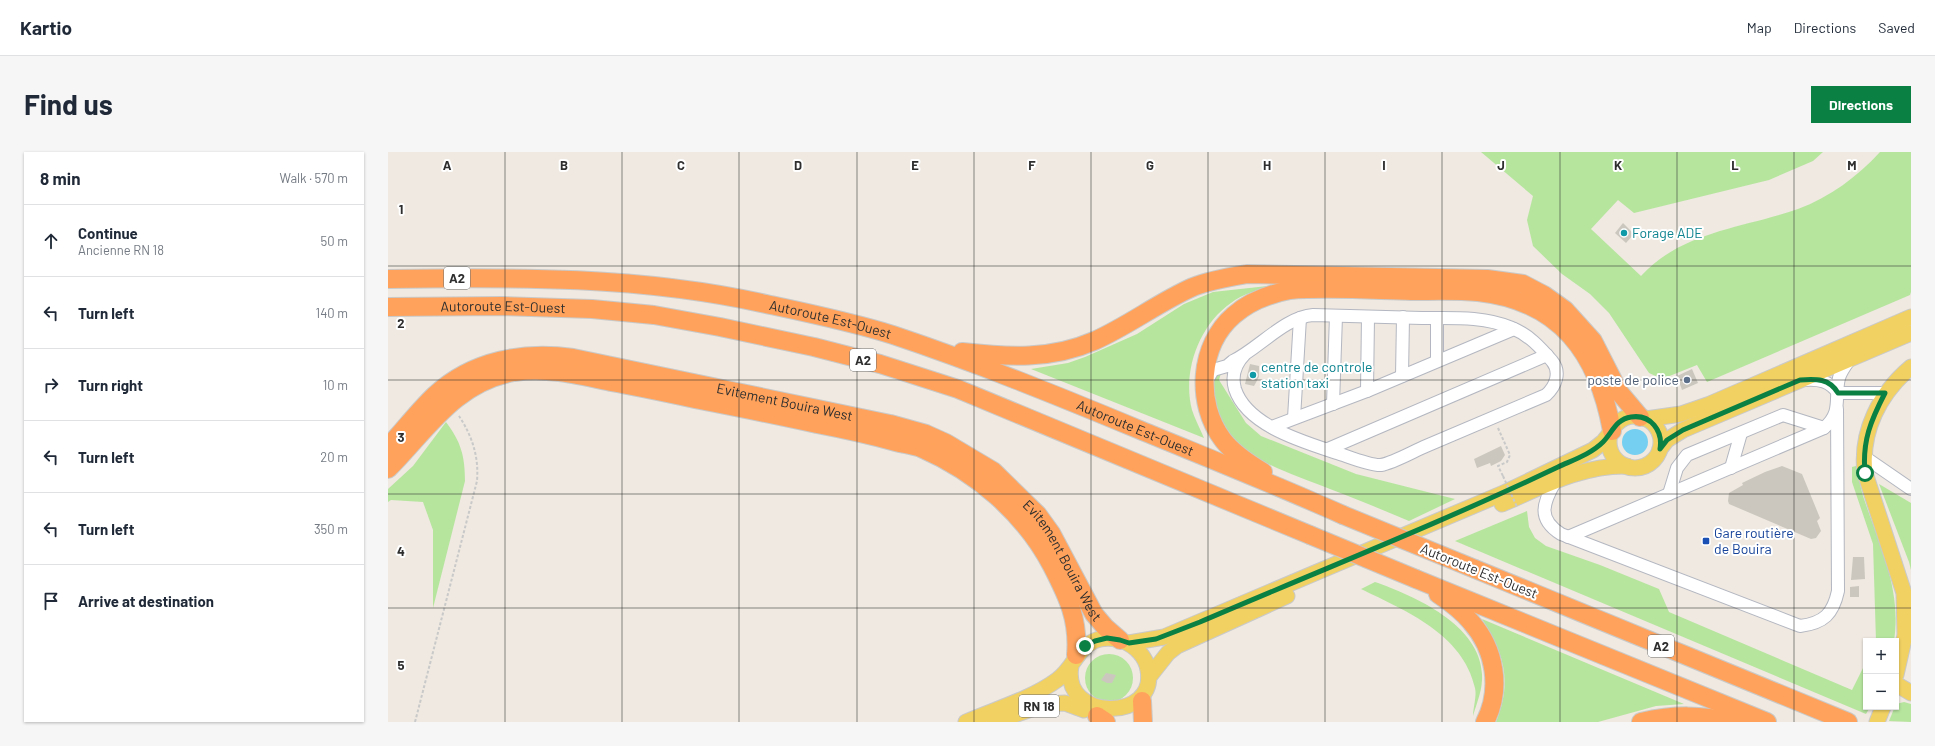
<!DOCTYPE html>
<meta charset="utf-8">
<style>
:root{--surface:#fff;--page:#f6f6f7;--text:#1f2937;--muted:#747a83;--line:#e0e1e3;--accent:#0b8043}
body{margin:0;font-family:Barlow,sans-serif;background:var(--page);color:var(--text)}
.controls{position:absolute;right:12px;bottom:12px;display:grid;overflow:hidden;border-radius:0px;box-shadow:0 1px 3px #0004}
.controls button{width:36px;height:36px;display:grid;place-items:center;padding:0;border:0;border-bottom:1px solid var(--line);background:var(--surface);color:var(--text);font:20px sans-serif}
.stop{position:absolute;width:12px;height:12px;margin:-9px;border:3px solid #0b8043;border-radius:50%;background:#fff}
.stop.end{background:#0b8043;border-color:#fff;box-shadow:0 1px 4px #0008}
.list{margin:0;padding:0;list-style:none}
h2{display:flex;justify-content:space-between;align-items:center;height:52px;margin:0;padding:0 16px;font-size:17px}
h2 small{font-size:13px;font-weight:400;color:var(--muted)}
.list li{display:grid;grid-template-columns:26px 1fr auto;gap:12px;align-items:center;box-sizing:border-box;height:72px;padding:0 16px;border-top:1px solid var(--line)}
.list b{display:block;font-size:15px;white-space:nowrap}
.list p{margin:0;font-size:13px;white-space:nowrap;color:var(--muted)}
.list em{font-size:13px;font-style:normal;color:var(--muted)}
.icon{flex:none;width:22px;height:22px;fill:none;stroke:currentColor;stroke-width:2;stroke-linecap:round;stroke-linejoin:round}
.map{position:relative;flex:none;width:1523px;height:570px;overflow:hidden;border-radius:0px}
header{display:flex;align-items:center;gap:24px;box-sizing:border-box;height:56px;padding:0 20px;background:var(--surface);border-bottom:1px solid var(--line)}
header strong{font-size:19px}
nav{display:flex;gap:22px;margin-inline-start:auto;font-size:14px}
.intro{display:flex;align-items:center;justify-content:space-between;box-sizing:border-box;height:96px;padding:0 24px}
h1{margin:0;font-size:28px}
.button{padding:10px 18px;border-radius:0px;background:var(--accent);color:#fff;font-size:14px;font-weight:700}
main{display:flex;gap:24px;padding:0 24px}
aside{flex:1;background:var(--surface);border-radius:0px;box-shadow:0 1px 3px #0004}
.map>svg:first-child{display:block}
.green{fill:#b6e59e}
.water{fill:#75cff0}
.building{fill:#cbc7bf}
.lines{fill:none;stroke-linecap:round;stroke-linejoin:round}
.minor-casing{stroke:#b4b7c1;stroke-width:14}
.major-casing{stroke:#c9c9c9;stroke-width:17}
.highway-casing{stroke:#c9c9c9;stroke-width:20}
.path{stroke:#c9c9c9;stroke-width:2;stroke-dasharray:3 2;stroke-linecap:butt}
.minor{stroke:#fff;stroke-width:12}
.major{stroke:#f2d163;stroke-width:15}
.highway{stroke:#ffa35c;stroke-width:18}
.highway-bridge-casing{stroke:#c9c9c9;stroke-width:20;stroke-linecap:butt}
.path-bridge{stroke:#c9c9c9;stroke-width:2;stroke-dasharray:3 2;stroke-linecap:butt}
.highway-bridge{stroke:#ffa35c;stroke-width:18}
.route{stroke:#0b8043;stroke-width:5}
.grid{fill:none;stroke:#2e2e2e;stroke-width:1;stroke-opacity:0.55}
.culture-dot{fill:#0f9aa8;stroke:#fff;stroke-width:1.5}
.service-dot{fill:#5c6f8a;stroke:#fff;stroke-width:1.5}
.transit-dot{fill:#1a4fb4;stroke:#fff;stroke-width:1.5}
.labels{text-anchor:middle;stroke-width:4;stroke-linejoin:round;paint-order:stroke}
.shield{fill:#fff;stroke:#6d6d6d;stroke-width:1}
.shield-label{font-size:13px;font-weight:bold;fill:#2e2e2e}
.culture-label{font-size:14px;fill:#0d838f;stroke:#fff;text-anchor:start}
.street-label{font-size:14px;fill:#2e2e2e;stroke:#fff}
.service-label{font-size:14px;fill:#4e5e75;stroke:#fff;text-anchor:end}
.transit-label{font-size:14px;fill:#164399;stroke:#fff;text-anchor:start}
.grid-label{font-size:13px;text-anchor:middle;font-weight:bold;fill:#2e2e2e;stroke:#fff;stroke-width:4;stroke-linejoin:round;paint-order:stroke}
</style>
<header>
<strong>Kartio</strong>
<nav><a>Map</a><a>Directions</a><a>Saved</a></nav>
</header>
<div class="intro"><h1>Find us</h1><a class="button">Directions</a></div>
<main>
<aside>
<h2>8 min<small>Walk · 570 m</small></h2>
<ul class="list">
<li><svg class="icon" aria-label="ahead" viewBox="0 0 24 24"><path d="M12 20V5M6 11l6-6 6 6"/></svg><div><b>Continue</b><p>Ancienne RN 18</p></div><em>50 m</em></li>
<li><svg class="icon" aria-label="left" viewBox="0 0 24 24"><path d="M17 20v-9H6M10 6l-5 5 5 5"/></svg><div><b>Turn left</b></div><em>140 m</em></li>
<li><svg class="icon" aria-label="right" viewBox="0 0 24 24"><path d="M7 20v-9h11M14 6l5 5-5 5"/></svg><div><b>Turn right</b></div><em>10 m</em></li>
<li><svg class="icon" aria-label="left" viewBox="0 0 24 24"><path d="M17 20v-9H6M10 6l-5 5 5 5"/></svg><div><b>Turn left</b></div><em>20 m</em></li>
<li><svg class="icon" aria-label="left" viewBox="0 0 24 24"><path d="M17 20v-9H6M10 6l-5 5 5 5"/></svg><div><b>Turn left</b></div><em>350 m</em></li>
<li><svg class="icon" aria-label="arrive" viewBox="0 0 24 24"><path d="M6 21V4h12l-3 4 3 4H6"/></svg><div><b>Arrive at destination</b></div></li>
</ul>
</aside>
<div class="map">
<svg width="1523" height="570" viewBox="0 0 1523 570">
<rect width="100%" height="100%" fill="#efe9e1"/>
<!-- green -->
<g class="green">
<path d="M1093,0H1435L1425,9L1381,28L1246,61L1230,48L1203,77L1253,124C1294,79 1356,76 1410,57C1442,45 1469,25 1492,0H1523V140L1522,143L1319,230L1309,213L1274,227L1261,221L1221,161L1202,142L1174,122L1145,94L1139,68L1145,44Z"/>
<path d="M889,133C873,137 856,141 843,151C811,173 794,220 804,258C807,267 812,277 816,286L643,217L680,211L697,205L749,182L796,152L825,140Z"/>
<path d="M833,221L831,228L858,271L873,284L968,322L1067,347L1021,369C995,358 968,347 942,337C910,324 864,311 842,284C829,269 822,243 827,224Z"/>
<path d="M58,270C73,290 77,304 77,329L45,456V378L35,350L3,348L0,350V337L25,314Z"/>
<path d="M1468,314C1471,324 1472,334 1475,344C1491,392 1514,437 1506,489H1488L1485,392L1464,330V315Z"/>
<path d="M1491,332L1523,351V418L1521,410Z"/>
<path d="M1139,359L1141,375L1147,386L1158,394L1212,413L1271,437L1281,460L1464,538L1478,510V555H1482L1478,562L1067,389Z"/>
<path d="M987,430C1027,444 1092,473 1094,522C1095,537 1089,550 1085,564C1085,556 1089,544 1087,536C1075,482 1018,459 973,437Z"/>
<path d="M1094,467L1296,552L1268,554L1210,570H1108C1124,530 1117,503 1094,467Z"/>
<circle cx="721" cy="526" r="24"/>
<path d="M1516,550L1523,552V570L1501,569L1508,552Z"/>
</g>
<!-- water -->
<circle class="water" cx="1247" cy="290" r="13"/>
<!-- building -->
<g class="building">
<path d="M1235,71L1246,82L1238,91L1227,81Z"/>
<path d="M862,212L871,214V225L866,234L857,232Z"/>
<path d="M1304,217L1310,231L1294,238L1289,224Z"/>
<path d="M1113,294L1117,303L1113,309L1103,314L1102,311L1089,316L1086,307Z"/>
<path d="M1394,314L1414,322L1432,366L1429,369L1433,379L1428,386L1423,387L1341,352L1340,349L1341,341L1355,333L1354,331L1377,320Z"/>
<path d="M1465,405H1476L1477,427L1463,428Z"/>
<path d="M1471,434V445H1462V435Z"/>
<path d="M718,521L728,523L724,531H719L713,528Z"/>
</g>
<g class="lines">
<defs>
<g id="minor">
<path d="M1049,208V166"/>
<path d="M1014,224L1015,165"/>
<path d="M1417,228C1431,227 1442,229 1450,241"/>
<path d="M818,230L825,218L839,214L845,209C870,197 897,165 925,163C961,164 998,165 1034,166C1064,166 1097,164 1124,176C1141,183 1152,195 1164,209C1173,220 1168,234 1158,243C1118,260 1078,277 1038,294C1026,299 1005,311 993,313C983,314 959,304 949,301C916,290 859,274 847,237C843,223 847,212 857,202"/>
<path d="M979,239L980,165"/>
<path d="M1450,241H1497"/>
<path d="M945,252L948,164"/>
<path d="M906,266L912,166"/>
<path d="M884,275L979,239L1126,177"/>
<path d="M940,297L1159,203"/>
<path d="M1475,304L1523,337"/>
<path d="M1343,316L1353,281"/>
<path d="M1167,330C1155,351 1149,367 1173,382L1412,474C1436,471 1445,462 1450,439L1449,257"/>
<path d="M1281,342L1289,316L1299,303L1395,263L1436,276"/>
<path d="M1180,385L1436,276C1455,260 1446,246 1451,226C1453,219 1458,213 1462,207"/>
</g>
<g id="major">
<circle cx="1247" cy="290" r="26"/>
<path d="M1258,267L1293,262L1322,252L1523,165"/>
<path d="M1272,297L1279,288L1295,278L1523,181"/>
<path d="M1114,352C1154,335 1194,313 1239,314"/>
<path d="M741,491L776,485L1118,340L1205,298L1215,290L1223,280"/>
<path d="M1508,523L1517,483L1516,441L1477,321C1472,279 1492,241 1523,215"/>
<path d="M761,525L780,501L789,494L899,444"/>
<path d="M1508,532L1523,541"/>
<path d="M578,570C608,557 643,547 669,528C685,517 688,498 706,489C715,485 727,486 735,489C747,494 758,504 760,518C770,570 673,570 683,514"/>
<path d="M606,570L658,552L677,551L696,558"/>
<path d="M1489,570L1495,555"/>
</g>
<g id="highway">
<path id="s1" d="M0,127C127,125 254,124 378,152C420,161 464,170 505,183C589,211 670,244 752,278C820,306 888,333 955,363"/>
<path id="s2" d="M0,155L114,154L204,157L266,163L332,175L426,195L492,212L570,237L922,383"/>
<path d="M574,200C619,205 663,208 706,189C740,174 771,150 805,135C822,128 841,125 859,122L1099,127L1135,132L1156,143L1177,158L1205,189L1231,240L1252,265"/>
<path id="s3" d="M0,295C16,278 30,259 47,243C85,208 136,199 185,206L502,272L538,282L558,291L605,319L650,363L663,381L706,462L717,475L732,488"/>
<path d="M0,317C39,278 66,231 126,220C159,215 191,223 223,230C251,235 279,241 307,247C348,255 388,263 429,272C455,277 482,283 508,290C516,292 525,293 533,296C588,320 636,361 664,414C680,445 691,468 688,503"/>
<path d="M875,320C860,311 845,301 835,288C807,251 811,193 846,163C862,149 881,142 902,138C942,135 983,138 1023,139C1045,139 1068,138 1090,140C1172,149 1210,201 1224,279"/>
<path d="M1087,417L1460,570"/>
<path d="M1028,427L1379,570"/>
<path d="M1050,442C1062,450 1074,459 1083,470C1107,497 1114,537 1097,570"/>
<path d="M754,549L755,570"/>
<path d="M709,564L718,570"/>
<path d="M1253,570C1288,562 1312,563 1347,570"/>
</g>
</defs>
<!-- minor casing -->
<use href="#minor" class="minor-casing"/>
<!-- major casing -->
<use href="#major" class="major-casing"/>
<!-- highway casing -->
<use href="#highway" class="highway-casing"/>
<!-- path -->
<g class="path">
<path d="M1110,276L1122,303L1119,310L1110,314L1115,324"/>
<path d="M27,570L89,329C91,304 84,284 71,264"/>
</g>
<!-- minor -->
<use href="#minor" class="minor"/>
<!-- major -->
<use href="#major" class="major"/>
<!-- highway -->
<use href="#highway" class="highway"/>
<defs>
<g id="highway-bridge">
<path d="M955,363L1087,417"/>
<path d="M922,383L1028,427"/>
</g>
</defs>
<!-- highway-bridge casing -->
<use href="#highway-bridge" class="highway-bridge-casing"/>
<!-- path-bridge -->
<path class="path-bridge" d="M1115,324L1129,355"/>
<!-- highway-bridge -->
<use href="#highway-bridge" class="highway-bridge"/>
</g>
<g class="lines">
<!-- route -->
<path class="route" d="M697,494L707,489L719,486L732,488L741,491L768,487L812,470C931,419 1052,371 1170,315C1185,308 1203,302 1215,290C1224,281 1228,267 1243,265C1263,262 1275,279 1272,297L1279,288L1295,278L1412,228C1428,227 1441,226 1450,241H1497C1483,268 1474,289 1477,321"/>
</g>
<!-- grid -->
<path class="grid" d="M117,0V570M234,0V570M351,0V570M469,0V570M586,0V570M703,0V570M820,0V570M937,0V570M1054,0V570M1172,0V570M1289,0V570M1406,0V570M0,114H1523M0,228H1523M0,342H1523M0,456H1523"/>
<!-- markers -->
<g class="culture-dot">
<circle cx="1236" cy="81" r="4"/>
<circle cx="865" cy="223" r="4"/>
</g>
<circle class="service-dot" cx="1299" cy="228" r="4"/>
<rect class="transit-dot" x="1314" y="385" width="8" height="8" rx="2"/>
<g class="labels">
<!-- shield labels -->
<g class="shield">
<rect x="56" y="115" width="26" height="22" rx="3"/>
<rect x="462" y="197" width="26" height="22" rx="3"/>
<rect x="1260" y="483" width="26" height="22" rx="3"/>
<rect x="631" y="543" width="40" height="22" rx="3"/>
</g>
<g class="shield-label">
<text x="69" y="131">A2</text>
<text x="475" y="213">A2</text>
<text x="1273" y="499">A2</text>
<text x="651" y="559">RN 18</text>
</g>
<!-- culture labels -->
<g class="culture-label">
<text x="1244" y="86">Forage ADE</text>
<text x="873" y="220">centre de controle<tspan x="873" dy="16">station taxi</tspan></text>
</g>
<!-- street labels -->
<g class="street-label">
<text dy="5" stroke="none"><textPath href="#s2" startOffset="115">Autoroute Est-Ouest</textPath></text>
<text dy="5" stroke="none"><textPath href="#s1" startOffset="446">Autoroute Est-Ouest</textPath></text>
<text dy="5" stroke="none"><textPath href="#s3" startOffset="434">Evitement Bouira West</textPath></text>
<text dy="5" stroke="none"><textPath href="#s1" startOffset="770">Autoroute Est-Ouest</textPath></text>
<text dy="5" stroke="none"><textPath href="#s3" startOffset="770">Evitement Bouira West</textPath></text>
<text transform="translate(1091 419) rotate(22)" y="5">Autoroute Est-Ouest</text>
</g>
<!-- service labels -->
<g class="service-label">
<text x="1291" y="233">poste de police</text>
</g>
<!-- transit labels -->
<g class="transit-label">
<text x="1326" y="386">Gare routière<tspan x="1326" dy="16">de Bouira</tspan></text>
</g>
</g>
<g class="grid-label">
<text x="59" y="18">A</text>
<text x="176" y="18">B</text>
<text x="293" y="18">C</text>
<text x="410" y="18">D</text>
<text x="527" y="18">E</text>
<text x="644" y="18">F</text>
<text x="762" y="18">G</text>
<text x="879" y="18">H</text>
<text x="996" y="18">I</text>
<text x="1113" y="18">J</text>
<text x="1230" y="18">K</text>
<text x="1347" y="18">L</text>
<text x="1464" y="18">M</text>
<text x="13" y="62">1</text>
<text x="13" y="176">2</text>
<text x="13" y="290">3</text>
<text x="13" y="404">4</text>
<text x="13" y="518">5</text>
</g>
</svg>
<div class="controls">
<button>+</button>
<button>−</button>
</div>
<div class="stop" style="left:1477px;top:321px"></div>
<div class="stop end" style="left:697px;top:494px"></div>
</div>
</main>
